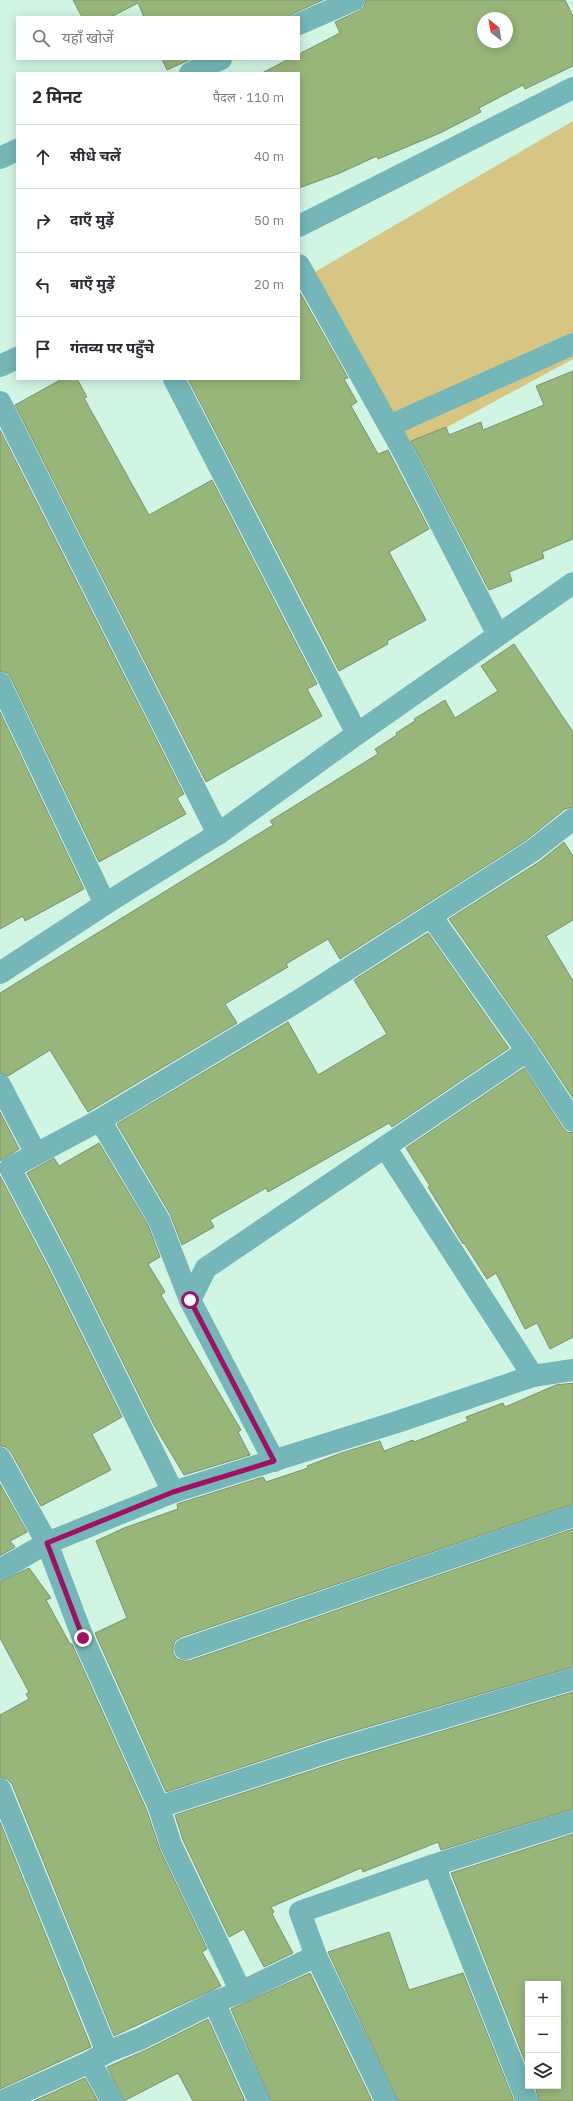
<!DOCTYPE html>
<html lang="hi">
<meta charset="utf-8">
<style>
:root{--surface:#fff;--page:#f7f7f7;--text:#2b2b33;--muted:#7c7c81;--line:#e1e1e2}
body{margin:0;font-family:"IBM Plex Sans","Noto Sans Devanagari",sans-serif;background:var(--page);color:var(--text)}
.controls{position:absolute;right:12px;bottom:12px;display:grid;overflow:hidden;border-radius:0px;box-shadow:0 2px 10px #0003}
.controls button{width:36px;height:36px;display:grid;place-items:center;padding:0;border:0;border-bottom:1px solid var(--line);background:var(--surface);color:var(--text);font:20px sans-serif}
.compass{position:absolute;left:477px;top:12px;width:36px;height:36px;border-radius:50%;background:var(--surface);box-shadow:0 2px 10px #0003;rotate:329deg}
.stop{position:absolute;width:12px;height:12px;margin:-9px;border:3px solid #9d1261;border-radius:50%;background:#fff}
.stop.end{background:#9d1261;border-color:#fff;box-shadow:0 1px 4px #0008}
.list{margin:0;padding:0;list-style:none}
h2{display:flex;justify-content:space-between;align-items:center;height:52px;margin:0;padding:0 16px;font-size:17px}
h2 small{font-size:13px;font-weight:400;color:var(--muted)}
.list li{display:grid;grid-template-columns:26px 1fr auto;gap:12px;align-items:center;box-sizing:border-box;height:64px;padding:0 16px;border-top:1px solid var(--line)}
.list b{display:block;font-size:15px;white-space:nowrap}
.list em{font-size:13px;font-style:normal;color:var(--muted)}
.icon{flex:none;width:22px;height:22px;fill:none;stroke:currentColor;stroke-width:2;stroke-linecap:round;stroke-linejoin:round}
.map{position:relative;flex:none;width:573px;height:2101px;overflow:hidden}
.search{position:absolute;background:var(--surface);box-shadow:0 2px 10px #0003;left:16px;top:16px;width:284px;height:44px;display:flex;align-items:center;gap:10px;box-sizing:border-box;padding:0 14px;border-radius:0px;color:var(--muted);font-size:15px}
.panel{position:absolute;background:var(--surface);box-shadow:0 2px 10px #0003;left:16px;top:72px;width:284px;height:308px;border-radius:0px}
.map>svg:first-child{display:block}
.green{fill:#d6c583}
.building{fill:#99b67a;stroke:#808f72;fill-rule:evenodd}
.lines{fill:none;stroke-linecap:round;stroke-linejoin:round}
.minor{stroke:#75b7b8;stroke-width:22}
.route{stroke:#9d1261;stroke-width:5}
</style>
<div class="map">
<svg width="573" height="2101" viewBox="0 0 573 2101">
<rect width="100%" height="100%" fill="#d1f5e3"/>
<!-- green -->
<path class="green" d="M573,121V359L403,451L308,276Z"/>
<!-- building -->
<g class="building">
<path d="M73,0H323L294,13L289,17H144L138,3L111,17H82Z"/>
<path d="M366,0H565L573,16V66L525,89L523,85L479,108L481,112L440,133L378,159L377,156L340,173L299,188V73H262L289,59H299V54L340,33L335,22L359,11L364,7ZM483,18H507V42H483Z"/>
<path d="M162,59H191L167,70Z"/>
<path d="M299,291L348,378L344,379L357,402L351,406L378,454L388,450L429,529L389,552L426,620L387,641L388,644L339,671L188,379H299Z"/>
<path d="M573,371V539L542,552L544,558L509,572L512,581L489,590L411,441L446,427L449,435L481,422L483,430L544,405L536,386Z"/>
<path d="M62,379H77L87,397L84,398L149,515L212,480L317,684L307,689L322,716L206,782L15,405Z"/>
<path d="M0,430L184,794L177,798L186,814L99,862L11,678L7,673L0,671Z"/>
<path d="M514,644L573,732V807L565,809L525,841L340,959L328,939L286,964L288,967L225,1004L237,1023L88,1112L50,1050L8,1076L0,1073V993L273,825L270,821L378,754L375,749L397,735L396,733L415,721L414,719L445,700L455,718L498,691L481,666Z"/>
<path d="M0,712L84,889L25,921L23,916L0,929Z"/>
<path d="M564,842L573,856V920L546,936L573,981V1098L537,1044L449,919L539,862Z"/>
<path d="M428,933L509,1048L392,1127L389,1123L268,1192L266,1188L210,1220L214,1227L182,1245L170,1214L117,1124L288,1022L318,1075L387,1034L354,980Z"/>
<path d="M524,1068L563,1128L567,1132L573,1133V1337L550,1349L537,1323L525,1329L496,1273L487,1279L464,1243L463,1244L428,1187L430,1186L406,1148Z"/>
<path d="M0,1112L19,1149L0,1161Z"/>
<path d="M99,1143L148,1225L160,1257L148,1264L165,1292L161,1295L241,1430L238,1432L250,1455L184,1475L154,1425L71,1257L27,1173L54,1158L59,1166Z"/>
<path d="M0,1176L49,1269L122,1417L92,1434L111,1470L41,1506L11,1452L6,1447L0,1446Z"/>
<path d="M573,1383V1504L181,1637L175,1641L173,1647V1653L177,1659L183,1661H189L573,1529V1667L330,1738L166,1792L95,1633L127,1618L96,1541L124,1528L178,1509L177,1504L263,1477L266,1482L308,1468L307,1466L341,1453L380,1441L384,1451L413,1440L414,1442L468,1421L466,1417L503,1403L505,1407L556,1385Z"/>
<path d="M0,1484L27,1532L10,1541L15,1547L0,1556Z"/>
<path d="M29,1568L51,1598L46,1600L70,1644H72L147,1811L160,1850L207,1949L202,1952L221,1986L114,2036L12,1784L7,1779L0,1777V1715L29,1699L26,1694L29,1692L0,1638V1582Z"/>
<path d="M573,1692V1809L441,1850L438,1842L363,1872L361,1868L271,1907L274,1912L272,1914L293,1953L264,1967L244,1929L229,1937L183,1840L175,1815L338,1762Z"/>
<path d="M0,1822L91,2047L0,2089Z"/>
<path d="M573,1834V2101H539L535,2086H558V1984H528V2069L451,1873Z"/>
<path d="M389,1932L409,1990L463,1973L514,2101H398L328,1952Z"/>
<path d="M310,1973L372,2101H271L231,2009Z"/>
<path d="M208,2019L245,2101H193L178,2073L124,2101L107,2067L146,2050Z"/>
<path d="M85,2078L98,2101H34Z"/>
</g>
<g class="lines">
<!-- minor -->
<g class="minor">
<path d="M299,24L354,0"/>
<path d="M190,73L221,59"/>
<path d="M0,158L17,150"/>
<path d="M299,226L573,88"/>
<path d="M299,265L403,451L498,635"/>
<path d="M0,366L17,358"/>
<path d="M174,379L357,734"/>
<path d="M0,402L218,834"/>
<path d="M389,426L573,344"/>
<path d="M0,683L105,904"/>
<path d="M431,916L527,1051L573,1121"/>
<path d="M0,973L105,904L218,834L357,734L573,583"/>
<path d="M0,1085L36,1154"/>
<path d="M100,1120L159,1220L190,1300L274,1461"/>
<path d="M385,1147L533,1376"/>
<path d="M190,1300L206,1268L527,1051"/>
<path d="M0,1458L47,1543L83,1638L159,1807L171,1845L241,1992"/>
<path d="M173,1492L60,1263L10,1168L100,1120L298,1001L532,851L573,819"/>
<path d="M0,1570L47,1543L173,1492L397,1422L533,1376L573,1370"/>
<path d="M185,1649L573,1516"/>
<path d="M0,1789L107,2052"/>
<path d="M159,1807L334,1750L573,1679"/>
<path d="M434,1865L527,2101"/>
<path d="M214,2002L259,2101"/>
<path d="M90,2062L112,2101"/>
<path d="M3,2101L90,2062L107,2052L140,2039L214,2002L241,1992L316,1956"/>
<path d="M386,2101L316,1956L300,1912L434,1865L573,1821"/>
</g>
</g>
<g class="lines">
<!-- route -->
<path class="route" d="M83,1638L47,1543L173,1492L274,1461L190,1300"/>
</g>
</svg>
<div class="controls">
<button>+</button>
<button>−</button>
<button><svg class="icon" aria-label="layers" viewBox="0 0 24 24"><path d="M12 4l9 5-9 5-9-5zM3 14l9 5 9-5"/></svg></button>
</div>
<svg class="compass" viewBox="-18 -18 36 36"><path d="M0-13l5 13h-10z" fill="#e53935"/><path d="M0 13l5-13h-10z" fill="#7c7c81"/></svg>
<div class="stop" style="left:190px;top:1300px"></div>
<div class="stop end" style="left:83px;top:1638px"></div>
<div class="search"><svg class="icon" aria-label="search" viewBox="0 0 24 24"><circle cx="10" cy="10" r="6"/><path d="M15 15l6 6"/></svg>यहाँ खोजें</div>
<section class="panel">
<h2>2 मिनट<small>पैदल · 110 m</small></h2>
<ul class="list">
<li><svg class="icon" aria-label="ahead" viewBox="0 0 24 24"><path d="M12 20V5M6 11l6-6 6 6"/></svg><div><b>सीधे चलें</b></div><em>40 m</em></li>
<li><svg class="icon" aria-label="right" viewBox="0 0 24 24"><path d="M7 20v-9h11M14 6l5 5-5 5"/></svg><div><b>दाएँ मुड़ें</b></div><em>50 m</em></li>
<li><svg class="icon" aria-label="left" viewBox="0 0 24 24"><path d="M17 20v-9H6M10 6l-5 5 5 5"/></svg><div><b>बाएँ मुड़ें</b></div><em>20 m</em></li>
<li><svg class="icon" aria-label="arrive" viewBox="0 0 24 24"><path d="M6 21V4h12l-3 4 3 4H6"/></svg><div><b>गंतव्य पर पहुँचे</b></div></li>
</ul>
</section>
</div>
